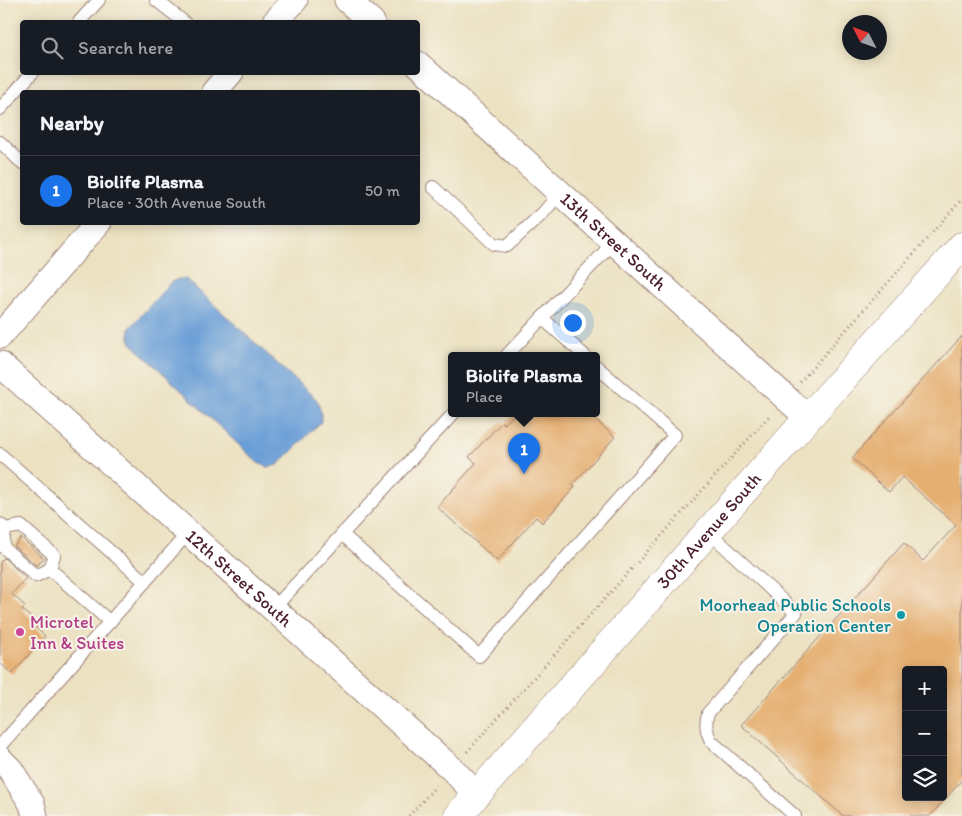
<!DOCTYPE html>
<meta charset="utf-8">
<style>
:root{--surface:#171b24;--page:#242831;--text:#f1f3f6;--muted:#9ea1a6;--line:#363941;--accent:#1a73e8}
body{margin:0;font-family:Itim,sans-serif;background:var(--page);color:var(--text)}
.controls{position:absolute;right:15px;bottom:15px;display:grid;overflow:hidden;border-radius:5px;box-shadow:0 2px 12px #0003}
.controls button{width:45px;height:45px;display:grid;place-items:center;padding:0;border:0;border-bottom:1px solid var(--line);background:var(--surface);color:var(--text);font:25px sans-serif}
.compass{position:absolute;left:842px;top:15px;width:45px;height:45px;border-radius:50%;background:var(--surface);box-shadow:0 2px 12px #0003;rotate:312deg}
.you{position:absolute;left:572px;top:322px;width:18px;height:18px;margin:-12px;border:4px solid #fff;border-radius:50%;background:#1a73e8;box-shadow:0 0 0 8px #1a73e833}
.badge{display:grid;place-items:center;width:32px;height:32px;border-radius:50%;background:var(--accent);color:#fff;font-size:16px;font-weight:700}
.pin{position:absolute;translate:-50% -41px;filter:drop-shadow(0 1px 2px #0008)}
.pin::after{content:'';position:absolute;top:26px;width:18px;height:15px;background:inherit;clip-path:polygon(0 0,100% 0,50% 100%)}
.popup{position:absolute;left:448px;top:352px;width:152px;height:65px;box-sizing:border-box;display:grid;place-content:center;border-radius:5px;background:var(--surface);filter:drop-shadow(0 1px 4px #0005);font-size:16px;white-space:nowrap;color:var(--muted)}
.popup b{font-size:19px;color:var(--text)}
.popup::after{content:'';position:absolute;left:50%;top:100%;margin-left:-10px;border:10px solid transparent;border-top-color:var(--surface)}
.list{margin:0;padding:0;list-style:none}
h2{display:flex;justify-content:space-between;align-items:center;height:65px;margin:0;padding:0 20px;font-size:21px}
h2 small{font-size:16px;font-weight:400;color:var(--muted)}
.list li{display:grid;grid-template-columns:32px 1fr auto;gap:15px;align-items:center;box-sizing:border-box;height:70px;padding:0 20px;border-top:1px solid var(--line)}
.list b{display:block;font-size:19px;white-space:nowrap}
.list p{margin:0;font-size:16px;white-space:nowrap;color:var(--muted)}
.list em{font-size:16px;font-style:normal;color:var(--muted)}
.icon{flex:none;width:28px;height:28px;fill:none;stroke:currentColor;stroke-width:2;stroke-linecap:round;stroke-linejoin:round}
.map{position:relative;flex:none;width:962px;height:816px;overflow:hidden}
.search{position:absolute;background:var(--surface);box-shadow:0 2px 12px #0003;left:20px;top:20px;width:400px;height:55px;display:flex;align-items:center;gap:12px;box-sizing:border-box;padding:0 18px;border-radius:5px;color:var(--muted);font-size:19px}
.panel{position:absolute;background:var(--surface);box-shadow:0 2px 12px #0003;left:20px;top:90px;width:400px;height:135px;border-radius:5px}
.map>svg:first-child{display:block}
.water{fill:#6b9fd7;stroke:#5a5f81}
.building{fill:#e5af71;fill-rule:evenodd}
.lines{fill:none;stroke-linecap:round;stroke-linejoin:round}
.service-casing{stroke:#9b8076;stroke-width:14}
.minor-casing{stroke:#9b8076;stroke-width:27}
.tertiary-casing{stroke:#9b8076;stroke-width:29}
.path{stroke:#9b8076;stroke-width:3;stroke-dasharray:1 4;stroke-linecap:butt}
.service{stroke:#fff;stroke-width:12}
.minor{stroke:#fff;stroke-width:25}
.tertiary{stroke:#fff;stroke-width:28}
.culture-dot{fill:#0f9aa8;stroke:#f7f3e8;stroke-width:2}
.hotel-dot{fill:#d1479c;stroke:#f7f3e8;stroke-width:2}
.labels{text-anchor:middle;stroke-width:4;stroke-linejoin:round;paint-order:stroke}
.street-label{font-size:18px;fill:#4a1f2b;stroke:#f7f3e8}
.culture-label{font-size:18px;fill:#0d838f;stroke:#f7f3e8;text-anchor:end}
.hotel-label{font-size:18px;fill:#b23c85;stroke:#f7f3e8;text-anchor:start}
</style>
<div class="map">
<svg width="962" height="816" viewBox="0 0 962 816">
<rect width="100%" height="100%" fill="#f7f3e8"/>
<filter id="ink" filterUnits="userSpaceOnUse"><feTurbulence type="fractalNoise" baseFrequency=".02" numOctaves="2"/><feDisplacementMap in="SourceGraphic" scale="10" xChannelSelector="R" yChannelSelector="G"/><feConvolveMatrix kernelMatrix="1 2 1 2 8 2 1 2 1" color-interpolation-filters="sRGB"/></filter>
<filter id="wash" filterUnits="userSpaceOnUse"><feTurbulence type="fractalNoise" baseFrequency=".0096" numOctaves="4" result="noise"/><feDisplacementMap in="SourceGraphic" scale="20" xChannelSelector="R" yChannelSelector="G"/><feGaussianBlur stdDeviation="1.12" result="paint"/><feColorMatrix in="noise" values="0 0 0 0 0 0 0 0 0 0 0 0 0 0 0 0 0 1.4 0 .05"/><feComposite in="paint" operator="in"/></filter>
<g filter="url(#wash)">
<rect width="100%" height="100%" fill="#ece2c2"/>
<!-- water -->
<path class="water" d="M179,279H186L317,400L321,412V422L278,465L268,467L258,463L131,343L129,336L130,328L171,282Z"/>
<g id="blocks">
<!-- building -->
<g class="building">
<path d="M962,336V780L930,816H843L741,725L904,543L923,561L956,525L902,477L889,492L852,458ZM906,670H943V797H906Z"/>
<path d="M515,413H588L615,437L572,485L575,487L542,523L536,517L497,561L437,507L476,463L469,457L502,422L505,424Z"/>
<path d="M21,538L44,558L37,566L14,546Z"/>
<path d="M4,558L26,578L12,594L25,606L22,610L39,624L36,628L45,636L12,674L0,663V562Z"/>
</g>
</g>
</g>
<g filter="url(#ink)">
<use href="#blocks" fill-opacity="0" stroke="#9b8076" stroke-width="1"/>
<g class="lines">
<defs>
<g id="service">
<path d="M156,0L184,22"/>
<path d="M79,22L99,0"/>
<path d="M0,109L33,72"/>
<path d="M0,142L22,163"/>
<path d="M433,187L494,244L507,246L543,213L560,193"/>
<path d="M542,318L584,355"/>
<path d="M507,355L614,242"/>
<path d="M0,454L145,582"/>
<path d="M0,524L5,529L21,526L54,555L50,569L110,622"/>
<path d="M5,529L3,547L36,576L50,569"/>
<path d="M708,531L796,613L708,713C705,724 706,731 711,741L795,816"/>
<path d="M342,534L479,656L675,435L596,366"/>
<path d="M273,609L454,413"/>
<path d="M0,746L188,533"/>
</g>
<g id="minor">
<path d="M347,0L372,22"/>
<path d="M275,22L295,0"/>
<path id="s1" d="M418,64L808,418"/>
<path d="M214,92L231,72"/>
<path d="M0,336L99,222"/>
<path id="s2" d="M0,364L452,769L477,795"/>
<path d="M0,759L10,769L32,804L35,816"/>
</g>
<g id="tertiary">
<path id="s3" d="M458,816L808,418L962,246"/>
</g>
</defs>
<!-- service casing -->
<use href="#service" class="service-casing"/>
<!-- minor casing -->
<use href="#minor" class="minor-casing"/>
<!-- tertiary casing -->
<use href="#tertiary" class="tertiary-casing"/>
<!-- path -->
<g class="path">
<path d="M800,382L962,199"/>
<path d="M467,752L771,414"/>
<path d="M409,816L436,786"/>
</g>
<!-- service -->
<use href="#service" class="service"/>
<!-- minor -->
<use href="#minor" class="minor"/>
<!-- tertiary -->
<use href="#tertiary" class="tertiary"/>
</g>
</g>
<!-- markers -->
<circle class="culture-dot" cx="901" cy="615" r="5"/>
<circle class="hotel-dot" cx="20" cy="632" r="5"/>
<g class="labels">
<!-- street labels -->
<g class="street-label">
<text dy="6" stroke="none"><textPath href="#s1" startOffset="264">13th Street South</textPath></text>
<text dy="6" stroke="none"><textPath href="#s3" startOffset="380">30th Avenue South</textPath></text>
<text dy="6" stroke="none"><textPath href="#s2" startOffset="321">12th Street South</textPath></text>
</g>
<!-- culture labels -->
<g class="culture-label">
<text x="891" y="611">Moorhead Public Schools<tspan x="891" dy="21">Operation Center</tspan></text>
</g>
<!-- hotel labels -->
<g class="hotel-label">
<text x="30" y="628">Microtel<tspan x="30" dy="21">Inn &amp; Suites</tspan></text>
</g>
</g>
</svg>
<div class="controls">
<button>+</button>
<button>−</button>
<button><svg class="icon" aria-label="layers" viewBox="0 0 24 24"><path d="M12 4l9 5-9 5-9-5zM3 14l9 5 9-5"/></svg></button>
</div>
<svg class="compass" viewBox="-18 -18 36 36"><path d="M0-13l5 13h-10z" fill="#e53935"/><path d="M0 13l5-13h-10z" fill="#9ea1a6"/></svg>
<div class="you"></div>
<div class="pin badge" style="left:524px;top:474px">1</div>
<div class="popup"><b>Biolife Plasma</b>Place</div>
<div class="search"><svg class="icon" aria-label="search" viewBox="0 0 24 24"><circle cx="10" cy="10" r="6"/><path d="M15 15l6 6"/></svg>Search here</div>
<section class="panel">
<h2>Nearby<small></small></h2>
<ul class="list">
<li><span class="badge">1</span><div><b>Biolife Plasma</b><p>Place · 30th Avenue South</p></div><em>50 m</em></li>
</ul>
</section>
</div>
